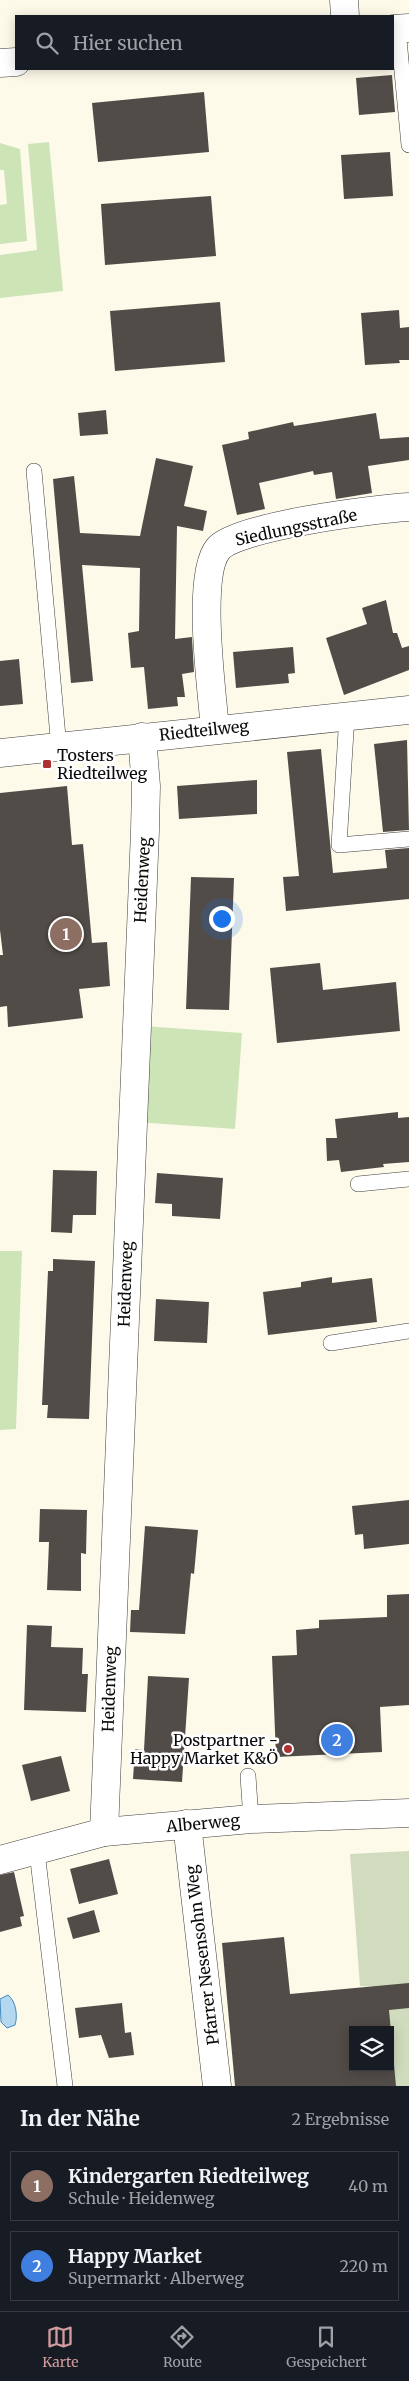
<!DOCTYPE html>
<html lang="de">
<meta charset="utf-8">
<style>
:root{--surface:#171b24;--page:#242831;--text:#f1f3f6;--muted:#9ea1a6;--line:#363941;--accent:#d29b9e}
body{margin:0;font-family:Merriweather,serif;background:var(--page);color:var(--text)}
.controls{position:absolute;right:15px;bottom:15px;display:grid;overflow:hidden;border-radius:0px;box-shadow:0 2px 12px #0003}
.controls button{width:45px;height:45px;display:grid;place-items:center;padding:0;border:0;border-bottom:1px solid var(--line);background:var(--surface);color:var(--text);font:25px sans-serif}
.you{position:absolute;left:221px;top:918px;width:18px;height:18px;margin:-12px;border:4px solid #fff;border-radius:50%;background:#1a73e8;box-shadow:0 0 0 8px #1a73e833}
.badge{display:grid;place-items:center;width:32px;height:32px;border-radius:50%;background:var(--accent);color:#fff;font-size:16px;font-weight:700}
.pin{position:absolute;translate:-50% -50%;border:2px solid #fff;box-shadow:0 1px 5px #0006}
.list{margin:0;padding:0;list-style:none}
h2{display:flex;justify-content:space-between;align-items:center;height:65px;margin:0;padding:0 20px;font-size:21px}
h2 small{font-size:16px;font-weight:400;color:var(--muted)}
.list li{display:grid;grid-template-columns:32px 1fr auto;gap:15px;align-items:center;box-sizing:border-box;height:70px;margin:0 10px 10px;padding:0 10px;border:1px solid var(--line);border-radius:0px}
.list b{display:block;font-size:19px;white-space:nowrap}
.list p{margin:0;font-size:16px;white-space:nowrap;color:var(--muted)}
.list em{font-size:16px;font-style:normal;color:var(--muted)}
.icon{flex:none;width:28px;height:28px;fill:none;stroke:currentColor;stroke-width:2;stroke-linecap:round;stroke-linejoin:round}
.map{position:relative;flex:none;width:409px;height:2086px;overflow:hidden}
.search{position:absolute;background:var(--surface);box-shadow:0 2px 12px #0003;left:15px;right:15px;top:15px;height:55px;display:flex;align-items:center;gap:12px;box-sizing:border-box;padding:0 18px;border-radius:0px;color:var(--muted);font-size:19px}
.sheet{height:225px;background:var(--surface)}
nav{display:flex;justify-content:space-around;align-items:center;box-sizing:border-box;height:70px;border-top:1px solid var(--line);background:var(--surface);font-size:14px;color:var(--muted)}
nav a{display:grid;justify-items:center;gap:2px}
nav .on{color:var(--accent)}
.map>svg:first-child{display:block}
.green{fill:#cde4b7}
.cemetery{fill:#d1dcbe}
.water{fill:#b3d8f0;stroke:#418ac0}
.building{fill:#524c48;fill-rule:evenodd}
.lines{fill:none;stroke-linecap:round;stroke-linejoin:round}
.service-casing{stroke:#3d3d3d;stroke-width:16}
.minor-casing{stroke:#3d3d3d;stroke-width:29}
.tertiary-casing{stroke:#3d3d3d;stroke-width:29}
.service{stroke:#fff;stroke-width:15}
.minor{stroke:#fff;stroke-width:28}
.tertiary{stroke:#fff;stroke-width:28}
.poi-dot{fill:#ad3033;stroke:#fff;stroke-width:2}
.labels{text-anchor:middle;stroke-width:5;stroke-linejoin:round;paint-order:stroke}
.street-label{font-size:16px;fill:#0a0a0a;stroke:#fff}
.poi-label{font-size:16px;fill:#0a0a0a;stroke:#fff;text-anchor:start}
</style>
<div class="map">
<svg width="409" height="2086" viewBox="0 0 409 2086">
<rect width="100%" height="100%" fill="#fdfaea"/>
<!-- green -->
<g class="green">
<path d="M49,142L63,291L0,298V255L37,250L28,144Z"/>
<path d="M0,143L20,149L27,241L0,244V205L7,204L4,170H0Z"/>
<path d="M143,1026L242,1033L235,1129L136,1122Z"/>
<path d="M0,1251H22L16,1429L0,1430Z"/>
</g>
<!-- cemetery -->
<path class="cemetery" d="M409,1851V2086H392L390,2030L383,1987L360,1986L350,1854Z"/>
<!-- water -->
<path class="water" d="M8,1995C16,2001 18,2016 15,2025L7,2028L1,2022L0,1999Z"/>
<!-- building -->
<g class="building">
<path d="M392,75L395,112L359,115L356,78Z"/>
<path d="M204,92L209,152L98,162L92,103Z"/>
<path d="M390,152L393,196L344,199L341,155Z"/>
<path d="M211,196L216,256L105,265L101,204Z"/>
<path d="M220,302L225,362L115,371L110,311Z"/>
<path d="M399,310L400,328L409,327V360H399L400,363L365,365L361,313Z"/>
<path d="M106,410L108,434L80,436L78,413Z"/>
<path d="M376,413L380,439L409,437V460L368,466L372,493L336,499L332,472L314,475L313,471L259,483L265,509L237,515L222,445L249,439L248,432L293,422L294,426Z"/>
<path d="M156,458L193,466L184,506L207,511L203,531L177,526L175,639L192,637L194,672L182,674L185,697H177L178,706L148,709L144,667L131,668L128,633L139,631L140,568L82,565L93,681L71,683L53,479L74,476L80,533L140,536Z"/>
<path d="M386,600L393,633H397L402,648L409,646V670L344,695L326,638L367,624L362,608Z"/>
<path d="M293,647L295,673L288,674L289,683L236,688L233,652Z"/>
<path d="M19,659L23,704L0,706V661Z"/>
<path d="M407,740L409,830L383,832L374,744Z"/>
<path d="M321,749L333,873L387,868L385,850L409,848V899L286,911L283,877L299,876L287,752Z"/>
<path d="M257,780V814L179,819L177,786Z"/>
<path d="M67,786L72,845L83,844L92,943L107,942L110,986L79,989L83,1018L8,1027L7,1006L0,1007V955H3L0,930V793Z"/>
<path d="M191,877L234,878L229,1010L186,1009Z"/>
<path d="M320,963L323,990L396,982L400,1031L277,1043L270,968Z"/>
<path d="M398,1112V1118L409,1117V1162L383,1164L384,1167L341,1172L339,1160L327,1161L326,1138H337L335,1119Z"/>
<path d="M53,1170L97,1171L96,1215H73L72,1233L51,1232Z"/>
<path d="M157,1173L223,1178L220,1219L172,1216V1204L155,1203Z"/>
<path d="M53,1259L95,1261L89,1419L47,1418L48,1405H42L48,1271H53Z"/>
<path d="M332,1277V1283L372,1278L377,1322L268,1335L263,1292L301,1287V1282Z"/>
<path d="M156,1299L209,1302L207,1343L154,1341Z"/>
<path d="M409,1500V1544L364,1549L363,1534L355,1535L352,1506Z"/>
<path d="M40,1509L87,1510L86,1554L81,1553V1591L47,1590L49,1542H39Z"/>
<path d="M145,1526L198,1530L194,1574L191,1573L185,1634L130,1632L131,1610H139Z"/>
<path d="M409,1594V1705L380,1707L382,1752L276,1757L272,1656L297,1655L296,1630L319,1628V1620L387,1617V1595Z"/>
<path d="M27,1625L52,1626L51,1647L83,1648L82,1674H88L86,1712L24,1710Z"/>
<path d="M148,1676L189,1678L182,1782L133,1779L135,1749L144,1750Z"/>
<path d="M61,1756L70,1791L31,1801L22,1765Z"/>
<path d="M109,1859L118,1894L79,1904L70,1869Z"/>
<path d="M14,1872L24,1916L20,1917L22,1926L0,1932V1875Z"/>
<path d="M94,1910L100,1932L73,1939L67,1918Z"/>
<path d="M284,1937L290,1994L409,1983V2008L389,2010L396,2086H235L222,1943ZM353,2030H390V2067H353Z"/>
<path d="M122,2003L125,2033L131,2032L134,2055L109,2058L101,2035L79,2038L75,2008Z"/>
</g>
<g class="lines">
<defs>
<g id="service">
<path d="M398,29L409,145"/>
<path d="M34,471L59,748"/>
<path d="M347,715L339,845L409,839"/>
<path d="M358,1184L409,1179"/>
<path d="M331,1343L409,1331"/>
<path d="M248,1776L251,1819"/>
<path d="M37,1852L65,2086"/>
</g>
<g id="minor">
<path d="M344,0L345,16"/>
<path d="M393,29L409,28"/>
<path d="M0,63L16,62"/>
<path d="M215,729C212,692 196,576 218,549C236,526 376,509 409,507"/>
<path d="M0,753L409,710"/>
<path d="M187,1824L217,2086"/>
<path d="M104,1832L145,831L146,786L142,737"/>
</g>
<path id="tertiary" d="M0,1860L104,1832L251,1819L409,1813"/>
</defs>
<!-- service casing -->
<use href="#service" class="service-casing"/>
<!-- minor casing -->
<use href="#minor" class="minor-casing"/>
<!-- tertiary casing -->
<use href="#tertiary" class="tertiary-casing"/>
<!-- service -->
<use href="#service" class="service"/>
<!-- minor -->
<use href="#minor" class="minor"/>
<!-- tertiary -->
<use href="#tertiary" class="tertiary"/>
</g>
<!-- markers -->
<g class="poi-dot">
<rect x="42" y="759" width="10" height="10" rx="2.5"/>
<circle cx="288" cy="1749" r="5"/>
</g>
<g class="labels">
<!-- street labels -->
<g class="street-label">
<text transform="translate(296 527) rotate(-12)" y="6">Siedlungsstraße</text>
<text transform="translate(204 730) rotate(-6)" y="6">Riedteilweg</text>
<text transform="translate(142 880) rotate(-87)" y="6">Heidenweg</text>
<text transform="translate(125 1284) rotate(-88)" y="6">Heidenweg</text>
<text transform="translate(109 1689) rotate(-88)" y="6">Heidenweg</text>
<text transform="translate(203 1823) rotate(-5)" y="6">Alberweg</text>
<text transform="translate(202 1955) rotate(-97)" y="6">Pfarrer Nesensohn Weg</text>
</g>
<!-- poi labels -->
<g class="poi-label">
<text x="57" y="761">Tosters<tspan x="57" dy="18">Riedteilweg</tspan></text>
<text x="278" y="1746" text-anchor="end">Postpartner -<tspan x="278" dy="18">Happy Market K&amp;Ö</tspan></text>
</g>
</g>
</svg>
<div class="controls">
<button><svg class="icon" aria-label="layers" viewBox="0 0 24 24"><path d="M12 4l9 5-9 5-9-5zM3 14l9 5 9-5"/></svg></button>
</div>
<div class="you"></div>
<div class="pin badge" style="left:66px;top:934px;background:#8d6e63">1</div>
<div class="pin badge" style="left:337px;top:1740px;background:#3f7fe0">2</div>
<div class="search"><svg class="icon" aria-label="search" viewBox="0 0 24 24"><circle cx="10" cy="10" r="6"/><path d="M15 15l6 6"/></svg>Hier suchen</div>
</div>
<section class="sheet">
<h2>In der Nähe<small>2 Ergebnisse</small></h2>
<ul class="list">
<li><span class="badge" style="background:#8d6e63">1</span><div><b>Kindergarten Riedteilweg</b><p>Schule · Heidenweg</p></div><em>40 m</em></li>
<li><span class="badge" style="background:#3f7fe0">2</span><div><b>Happy Market</b><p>Supermarkt · Alberweg</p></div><em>220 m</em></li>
</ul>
</section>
<nav>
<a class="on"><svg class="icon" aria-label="map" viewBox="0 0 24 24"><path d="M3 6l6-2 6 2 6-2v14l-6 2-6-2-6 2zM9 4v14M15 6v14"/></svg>Karte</a>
<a><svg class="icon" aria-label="directions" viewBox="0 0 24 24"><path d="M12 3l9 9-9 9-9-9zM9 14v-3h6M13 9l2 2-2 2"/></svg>Route</a>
<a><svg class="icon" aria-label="saved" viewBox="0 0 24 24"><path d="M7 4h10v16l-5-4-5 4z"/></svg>Gespeichert</a>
</nav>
